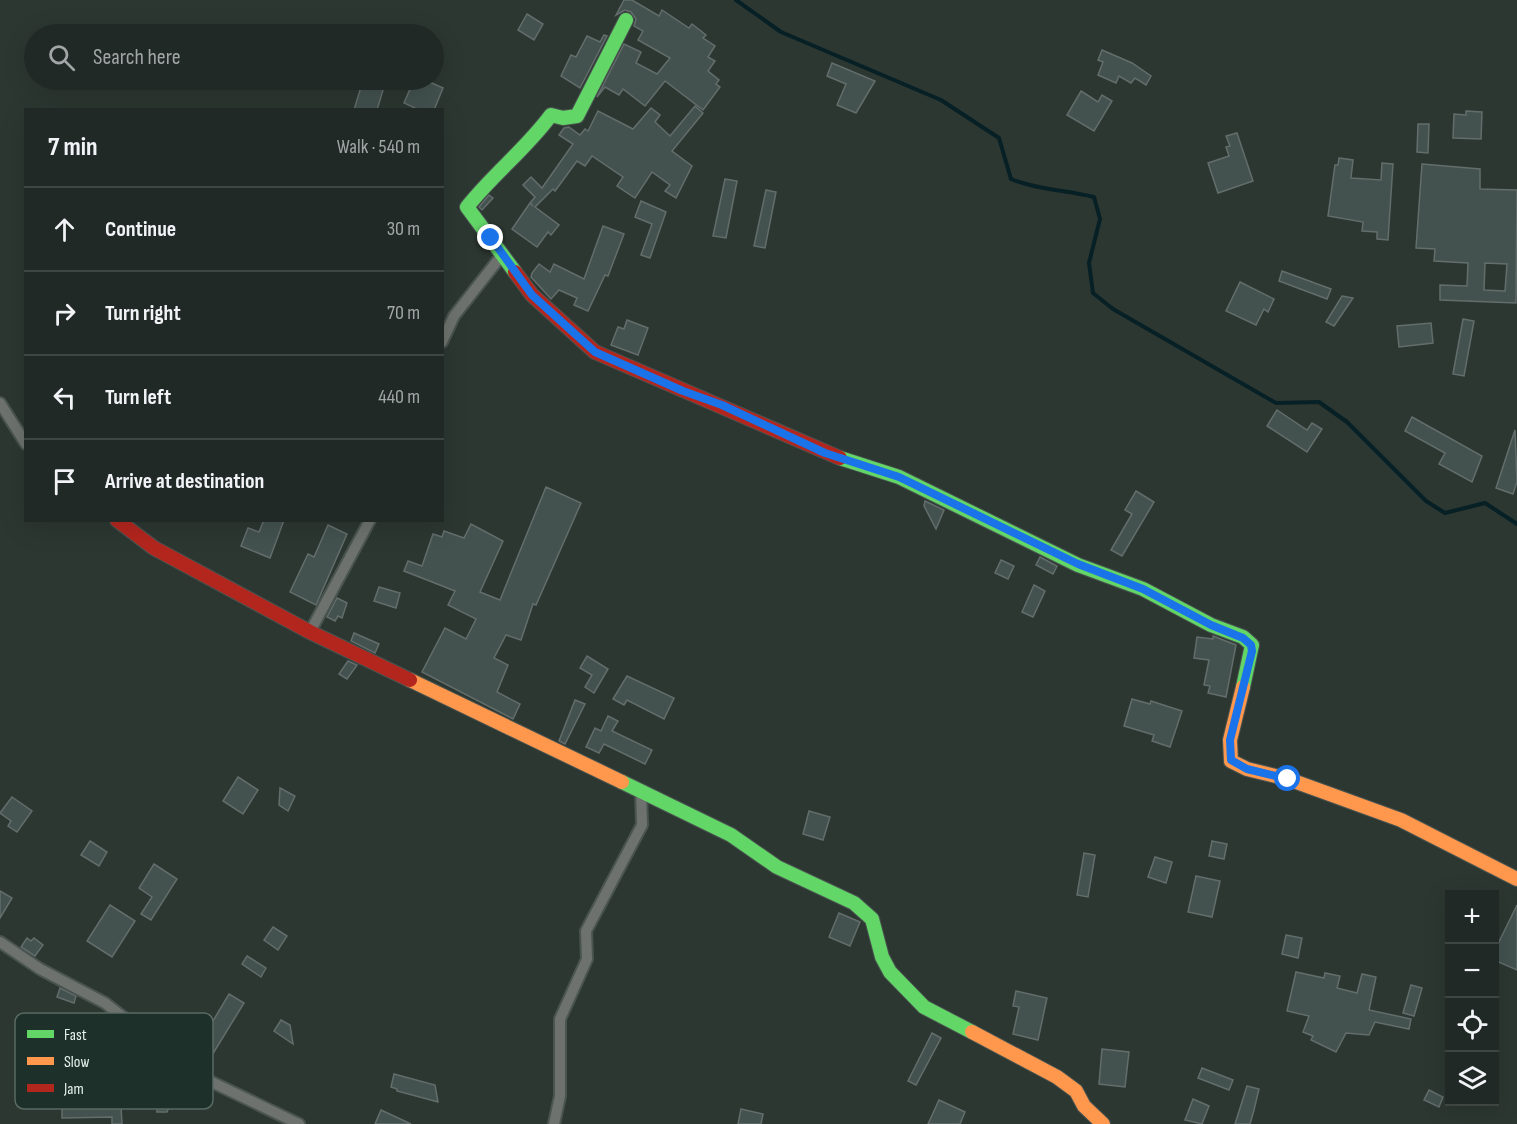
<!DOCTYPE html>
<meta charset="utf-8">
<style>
:root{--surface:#212926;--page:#29312e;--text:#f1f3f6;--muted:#a2a6a7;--line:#3e4543}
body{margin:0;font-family:"Sofia Sans Condensed",sans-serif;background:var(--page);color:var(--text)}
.controls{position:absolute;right:18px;bottom:18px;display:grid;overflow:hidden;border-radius:0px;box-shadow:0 6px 24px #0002}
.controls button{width:54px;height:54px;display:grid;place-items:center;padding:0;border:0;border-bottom:2px solid var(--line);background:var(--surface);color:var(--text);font:30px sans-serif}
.stop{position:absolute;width:18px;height:18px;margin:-14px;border:4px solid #1a73e8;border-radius:50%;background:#fff}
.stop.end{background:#1a73e8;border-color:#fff;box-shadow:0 2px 6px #0008}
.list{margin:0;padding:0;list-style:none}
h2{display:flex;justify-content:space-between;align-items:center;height:78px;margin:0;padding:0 24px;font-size:26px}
h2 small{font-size:20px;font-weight:400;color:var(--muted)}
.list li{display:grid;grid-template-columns:39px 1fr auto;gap:18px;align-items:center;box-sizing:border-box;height:84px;padding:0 24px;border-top:2px solid var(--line)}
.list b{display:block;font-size:22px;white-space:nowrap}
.list em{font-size:20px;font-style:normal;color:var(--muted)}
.icon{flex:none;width:33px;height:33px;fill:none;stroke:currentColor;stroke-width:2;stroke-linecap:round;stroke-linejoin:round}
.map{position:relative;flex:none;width:1517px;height:1124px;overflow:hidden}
.search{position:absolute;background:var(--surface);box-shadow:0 6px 24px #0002;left:24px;top:24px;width:420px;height:66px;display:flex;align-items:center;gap:15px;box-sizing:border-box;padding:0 21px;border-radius:33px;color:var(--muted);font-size:22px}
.panel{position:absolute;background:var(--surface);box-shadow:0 6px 24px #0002;left:24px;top:108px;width:420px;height:414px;border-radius:0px}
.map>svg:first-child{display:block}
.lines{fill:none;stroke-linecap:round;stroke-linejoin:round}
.stream{stroke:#062025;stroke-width:4}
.building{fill:#43524f;stroke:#636d6b;stroke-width:1.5;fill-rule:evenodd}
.street-casing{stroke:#4a5450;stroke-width:14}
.fast-casing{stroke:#4a5450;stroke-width:16}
.slow-casing{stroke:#4a5450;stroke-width:16}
.jam-casing{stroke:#4a5450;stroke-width:16}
.street{stroke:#6d726e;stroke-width:10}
.fast{stroke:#63d668;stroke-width:14}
.slow{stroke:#ff974d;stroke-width:14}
.jam{stroke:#b3261e;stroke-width:14}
.route{stroke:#1a73e8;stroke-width:8}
.key{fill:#1d3029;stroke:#596a64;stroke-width:1.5}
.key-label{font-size:16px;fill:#e5f1ec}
</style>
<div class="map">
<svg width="1517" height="1124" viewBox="0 0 1517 1124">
<rect width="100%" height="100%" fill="#2c3732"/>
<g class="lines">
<!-- stream -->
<path class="stream" d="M736,0L781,32L941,100L999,138L1011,179C1038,190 1066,190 1094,197L1100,219L1089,263L1093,293L1113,309L1276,403L1319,402L1347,422L1426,501L1445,513L1485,503L1517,524"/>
</g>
<!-- building -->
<g class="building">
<path d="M624,0H632L659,16L662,10L689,28L692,24L706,35L703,38L715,46L708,57L715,61L708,71L719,80L716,84L720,87L703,110L665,81L645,106L623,89L619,95L605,87L597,97L624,44L641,52L636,63L657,74L670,58L638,40L643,31L634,26L636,19L631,12L625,10L616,15Z"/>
<path d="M527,14L543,24L534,40L518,30Z"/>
<path d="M604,35L607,36L580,88L561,76L571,55L576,57L587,36L600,42Z"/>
<path d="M1102,50L1132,63L1151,76L1146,85L1135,78L1131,83L1119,76L1116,83L1098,75L1103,62L1098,60Z"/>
<path d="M832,63L875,81L856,113L837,105L846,84L827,76Z"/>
<path d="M363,80L373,82L374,80H386L377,110H354Z"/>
<path d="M414,80H425L443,88L434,110H419L404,103Z"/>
<path d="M1081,91L1098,102L1102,95L1112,101L1094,131L1067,115Z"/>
<path d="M695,106L703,113L672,151L692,166L676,198L665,191L670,185L652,172L635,198L617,186L623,177L592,156L585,166L577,161L555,191L553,189L535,207L559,225L551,235L548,232L537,247L512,229L530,203L533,206L530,203L535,197L523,185L531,177L542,188L573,144L559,135L564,128L569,127L580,135L585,129L588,131L598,111L633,129L651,108L660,115L655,122L670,136Z"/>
<path d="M1466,111L1482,112L1481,139L1453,138L1454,114L1466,115Z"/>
<path d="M1418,124H1429L1428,153L1417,152Z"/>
<path d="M1237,133L1253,181L1218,193L1208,163L1229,156L1226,147L1230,146L1226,136Z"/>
<path d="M1339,158L1353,160L1351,178L1381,180L1382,163L1393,164L1388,240L1377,239V232L1362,231L1363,222L1328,216L1335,165H1338Z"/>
<path d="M1422,164L1480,169V189L1517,190L1516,303L1440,300V285L1467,286L1468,263L1434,261L1435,249L1416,248ZM1485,263L1507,264L1505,291L1484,290Z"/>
<path d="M725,179L737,181L726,238L713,236Z"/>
<path d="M766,190L776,192L765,248L754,246Z"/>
<path d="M489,195L493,198L482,210L479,207Z"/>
<path d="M641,201L666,212L650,258L641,255L652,224L635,217Z"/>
<path d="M603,226L624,234L608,276L605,275L588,311L574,305L577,298L559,290L551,299L531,277L532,273L539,264L550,272L554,264L584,279Z"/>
<path d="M1282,271L1331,289L1327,299L1279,281Z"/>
<path d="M1240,282L1274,299L1268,312L1264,309L1256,325L1226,311Z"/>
<path d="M1342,296L1353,298L1334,326L1326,322Z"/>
<path d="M1463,319L1474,321L1464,376L1453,374Z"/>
<path d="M627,320L648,328L638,355L611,345L618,327L624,329Z"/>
<path d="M1431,323L1433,343L1399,347L1397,326Z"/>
<path d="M1277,410L1307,430L1312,423L1322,429L1307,452L1267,426Z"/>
<path d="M1412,417L1482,456L1472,482L1439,464L1445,453L1405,431Z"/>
<path d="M1515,430L1517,482L1513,494L1496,488Z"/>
<path d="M546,487L581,503L536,605L533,604L521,640L506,635L494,658L508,665L497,692L520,704L513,719L422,672L445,628L466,639L476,619L448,605L455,591L404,571L408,561L422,566L433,534L442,537L444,531L464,538L471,524L503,541L480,592L500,600Z"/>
<path d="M1136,491L1154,502L1122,556L1111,550L1132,514L1125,510Z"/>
<path d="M925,501L944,510L936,529L924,506Z"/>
<path d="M264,520H284L270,558L241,546L248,528L259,532Z"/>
<path d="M328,525L347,534L316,605L290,592L308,554L314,557Z"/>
<path d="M1040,557L1057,566L1053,574L1036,565Z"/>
<path d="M1001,560L1014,566L1008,579L995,573Z"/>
<path d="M1034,585L1045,591L1033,617L1022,612Z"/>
<path d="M379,587L400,593L396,608L374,601Z"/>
<path d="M337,598L347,603L342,618L338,616L335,621L327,617Z"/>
<path d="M354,633L379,644L375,653L351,641Z"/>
<path d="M1213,636L1236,645L1226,697L1208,693L1210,686L1204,685L1209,660L1194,658L1197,637L1213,639Z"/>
<path d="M587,656L608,669L594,693L585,687L592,675L580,668Z"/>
<path d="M348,661L357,665L347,679L339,674Z"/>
<path d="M627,676L674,698L664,719L627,700L624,705L613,699Z"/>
<path d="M1132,699L1150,704L1151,701L1182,711L1170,747L1152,741L1154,735L1124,726Z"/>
<path d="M575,700L585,704L565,744L559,741Z"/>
<path d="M608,716L618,721L612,731L652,750L645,764L604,744L599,753L586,747L595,728L601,731Z"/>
<path d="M238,777L258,790L243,814L223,801Z"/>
<path d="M280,788L295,796L288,811L279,805Z"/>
<path d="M12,797L32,811L17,832L8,826L11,821L0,813Z"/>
<path d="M809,811L830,817L823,840L803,834Z"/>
<path d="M90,841L107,852L99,866L81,855Z"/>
<path d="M1212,841L1227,844L1224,859L1209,856Z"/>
<path d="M1084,853L1095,855L1088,897L1077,895Z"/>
<path d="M1155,857L1172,862L1166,883L1148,877Z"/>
<path d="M154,864L177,879L151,920L141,914L152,897L139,888Z"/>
<path d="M1196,876L1220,881L1212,917L1188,912Z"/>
<path d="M0,891L12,898L0,918Z"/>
<path d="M110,905L135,921L112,957L87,941Z"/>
<path d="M1517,905V970L1494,960V952Z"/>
<path d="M839,913L860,922L850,946L829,937Z"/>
<path d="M273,927L287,936L278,950L264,940Z"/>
<path d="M1286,935L1302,938L1298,958L1282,954Z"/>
<path d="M27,938L31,941L34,938L43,945L35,956L21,947Z"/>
<path d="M247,956L266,968L261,977L242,964Z"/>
<path d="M1296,972L1324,978L1325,973L1340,976L1337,988L1357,993L1362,974L1376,977L1369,1010L1411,1019L1409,1029L1375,1022L1369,1035L1346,1033L1336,1052L1311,1040L1313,1036L1303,1032L1309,1016L1287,1011Z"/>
<path d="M1411,985L1422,988L1414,1016L1403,1013Z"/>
<path d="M60,988L76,996L74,1003L57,997Z"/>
<path d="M1016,991L1047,998L1038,1040L1013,1034L1019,1007L1013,1006Z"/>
<path d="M229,994L244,1003L209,1060L211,1062L205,1071L171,1045L175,1039L187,1047L203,1021L210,1026Z"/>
<path d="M281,1020L290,1025L293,1044L274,1031Z"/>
<path d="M932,1033L941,1038L916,1085L908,1081Z"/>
<path d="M1102,1049L1129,1052L1125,1087L1099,1084Z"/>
<path d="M163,1058L183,1073L167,1112H157V1090L144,1085L154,1060L160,1062Z"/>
<path d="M1202,1068L1233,1080L1229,1090L1198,1078Z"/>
<path d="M394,1074L435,1085L438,1102L397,1091V1089L391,1087Z"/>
<path d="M1247,1086L1259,1089L1254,1110L1250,1124H1235Z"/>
<path d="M1429,1090L1443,1097L1439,1107L1424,1100Z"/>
<path d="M1193,1099L1209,1106L1202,1124L1185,1120Z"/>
<path d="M939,1100L965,1112L960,1124H928Z"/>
<path d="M121,1106L122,1124H112V1117L62,1118V1108Z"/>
<path d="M741,1109L763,1114L761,1124H738Z"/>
<path d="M381,1110L411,1124H375Z"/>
</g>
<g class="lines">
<defs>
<g id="street">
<path d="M442,342L454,316L502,255"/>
<path d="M0,403L26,444"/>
<path d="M310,632L370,520"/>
<path d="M0,942L40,969L105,1003L199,1076L299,1124"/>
<path d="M554,1124L560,1096V1019L587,959L586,931L642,825L641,791"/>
</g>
<g id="fast">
<path d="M515,272L467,207C493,174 526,149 551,115L563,118L577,116L626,20"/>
<path d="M840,458L899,477L1078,565L1143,589L1211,625L1243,637L1252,645L1243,687"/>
<path d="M622,782L731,835L777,867L854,903L872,919L882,957L890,972L924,1007L972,1032"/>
</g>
<g id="slow">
<path d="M410,680L622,782"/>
<path d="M1243,687L1230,740L1231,761L1247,769L1288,779L1401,820L1517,879"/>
<path d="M972,1032L1057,1077L1076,1091L1084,1106L1103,1124"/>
</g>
<g id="jam">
<path d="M515,272L532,295L595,352L840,458"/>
<path d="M117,520L154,548L310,632L410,680"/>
</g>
</defs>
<!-- street casing -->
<use href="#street" class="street-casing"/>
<!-- fast casing -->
<use href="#fast" class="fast-casing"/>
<!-- slow casing -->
<use href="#slow" class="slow-casing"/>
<!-- jam casing -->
<use href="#jam" class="jam-casing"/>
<!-- street -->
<use href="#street" class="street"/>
<!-- fast -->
<use href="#fast" class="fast"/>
<!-- slow -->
<use href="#slow" class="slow"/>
<!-- jam -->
<use href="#jam" class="jam"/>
</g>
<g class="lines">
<!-- route -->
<path class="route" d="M491,238L532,295L595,352L683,391L722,405L825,453L899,477L1078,564L1143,589L1211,625L1243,638L1251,645L1252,651L1230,740L1231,760L1247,769L1288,779"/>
</g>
<!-- legend -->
<rect x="15" y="1013" width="198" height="96" rx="9" class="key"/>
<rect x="27" y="1030" width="27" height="8" fill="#63d668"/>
<rect x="27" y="1057" width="27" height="8" fill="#ff974d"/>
<rect x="27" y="1084" width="27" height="8" fill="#b3261e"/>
<g class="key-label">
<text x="64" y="1040">Fast</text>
<text x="64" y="1067">Slow</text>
<text x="64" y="1094">Jam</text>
</g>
</svg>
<div class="controls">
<button>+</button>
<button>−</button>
<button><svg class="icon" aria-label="locate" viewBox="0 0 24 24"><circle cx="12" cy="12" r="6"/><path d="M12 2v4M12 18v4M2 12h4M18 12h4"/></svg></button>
<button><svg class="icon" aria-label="layers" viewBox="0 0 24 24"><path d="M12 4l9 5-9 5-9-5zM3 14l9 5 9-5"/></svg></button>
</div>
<div class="stop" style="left:1288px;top:779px"></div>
<div class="stop end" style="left:491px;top:238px"></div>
<div class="search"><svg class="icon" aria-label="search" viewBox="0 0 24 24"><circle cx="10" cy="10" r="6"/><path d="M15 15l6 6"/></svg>Search here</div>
<section class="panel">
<h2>7 min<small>Walk · 540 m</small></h2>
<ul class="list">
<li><svg class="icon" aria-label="ahead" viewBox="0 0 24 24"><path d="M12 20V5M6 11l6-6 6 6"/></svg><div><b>Continue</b></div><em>30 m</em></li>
<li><svg class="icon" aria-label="right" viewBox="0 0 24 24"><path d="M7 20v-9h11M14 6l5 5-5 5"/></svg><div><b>Turn right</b></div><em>70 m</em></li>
<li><svg class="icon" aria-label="left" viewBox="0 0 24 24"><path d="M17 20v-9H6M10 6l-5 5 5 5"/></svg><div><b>Turn left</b></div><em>440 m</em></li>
<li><svg class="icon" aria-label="arrive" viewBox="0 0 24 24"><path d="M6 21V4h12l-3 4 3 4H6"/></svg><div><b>Arrive at destination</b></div></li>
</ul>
</section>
</div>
